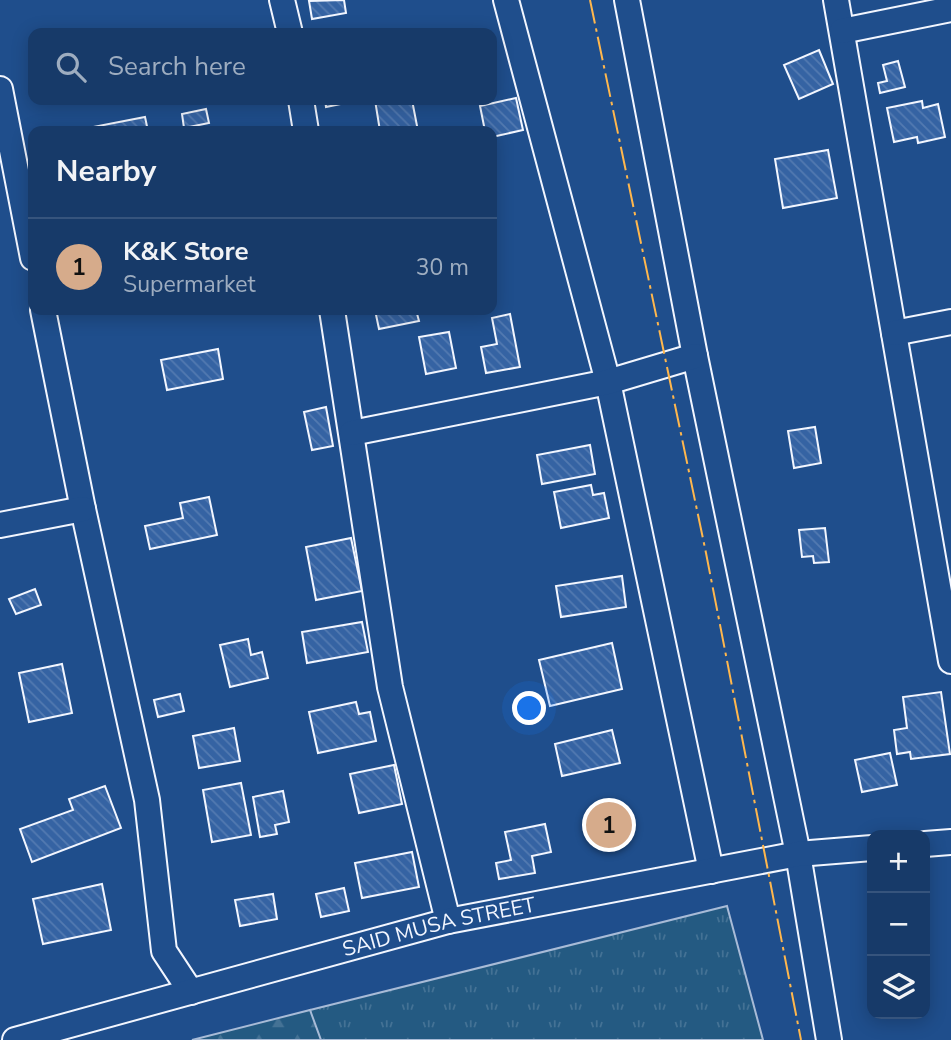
<!DOCTYPE html>
<meta charset="utf-8">
<style>
:root{--surface:#173a69;--page:#244571;--text:#f1f3f6;--muted:#9eadc0;--line:#36547d;--accent:#d6ab8b}
body{margin:0;font-family:"Nunito Sans",sans-serif;background:var(--page);color:var(--text)}
.controls{position:absolute;right:21px;bottom:21px;display:grid;overflow:hidden;border-radius:14px;box-shadow:0 4px 18px #0003}
.controls button{width:63px;height:63px;display:grid;place-items:center;padding:0;border:0;border-bottom:2px solid var(--line);background:var(--surface);color:var(--text);font:35px sans-serif}
.you{position:absolute;left:530px;top:709px;width:24px;height:24px;margin:-18px;border:5px solid #fff;border-radius:50%;background:#1a73e8;box-shadow:0 0 0 10px #1a73e833}
.badge{display:grid;place-items:center;width:46px;height:46px;border-radius:50%;background:var(--accent);color:#111;font-size:23px;font-weight:700}
.pin{position:absolute;translate:-50% -50%;border:4px solid #fff;box-shadow:0 2px 7px #0006}
.list{margin:0;padding:0;list-style:none}
h2{display:flex;justify-content:space-between;align-items:center;height:91px;margin:0;padding:0 28px;font-size:30px}
h2 small{font-size:23px;font-weight:400;color:var(--muted)}
.list li{display:grid;grid-template-columns:46px 1fr auto;gap:21px;align-items:center;box-sizing:border-box;height:98px;padding:0 28px;border-top:2px solid var(--line)}
.list b{display:block;font-size:26px;white-space:nowrap}
.list p{margin:0;font-size:23px;white-space:nowrap;color:var(--muted)}
.list em{font-size:23px;font-style:normal;color:var(--muted)}
.icon{flex:none;width:38px;height:38px;fill:none;stroke:currentColor;stroke-width:2;stroke-linecap:round;stroke-linejoin:round}
.map{position:relative;flex:none;width:951px;height:1040px;overflow:hidden}
.search{position:absolute;background:var(--surface);box-shadow:0 4px 18px #0003;left:28px;top:28px;width:469px;height:77px;display:flex;align-items:center;gap:18px;box-sizing:border-box;padding:0 24px;border-radius:14px;color:var(--muted);font-size:26px}
.panel{position:absolute;background:var(--surface);box-shadow:0 4px 18px #0003;left:28px;top:126px;width:469px;height:189px;border-radius:14px}
.map>svg:first-child{display:block}
.grass{fill:url(#grass-tufts);stroke:#a8bbd7;stroke-width:2}
.forest{fill:url(#forest-firs);stroke:#a8bbd7;stroke-width:2}
.building{fill:url(#building-back-hatch);stroke:#f2f6ff;stroke-width:2}
.lines{fill:none;stroke-linecap:round;stroke-linejoin:round}
.street-casing{stroke:#f2f6ff;stroke-width:28}
.street{stroke:#1f4e8c;stroke-width:24}
.power{stroke:#ffb74d;stroke-width:2;stroke-dasharray:24 5 3.5 5;stroke-linecap:butt}
.labels{text-anchor:middle;stroke-width:5;stroke-linejoin:round;paint-order:stroke}
.street-label{font-size:21px;fill:#f2f6ff;stroke:#1f4e8c}
</style>
<div class="map">
<svg width="951" height="1040" viewBox="0 0 951 1040">
<defs>
<pattern id="grass-tufts" width="24" height="20" patternUnits="userSpaceOnUse" patternTransform="scale(1.75)"><rect width="24" height="20" fill="#245a82"/><path d="M3 7l-1-3M5 7V3M7 7l1-3M15 17l-1-3M17 17v-4M19 17l1-3" fill="none" stroke="#447295"/></pattern>
<pattern id="forest-firs" width="22" height="20" patternUnits="userSpaceOnUse" patternTransform="scale(1.75)"><rect width="22" height="20" fill="#245a82"/><path d="M5 1l3.5 6h-7zM16 11l3.5 6h-7z" fill="#447295"/></pattern>
<pattern id="building-back-hatch" width="6" height="6" patternUnits="userSpaceOnUse" patternTransform="scale(1.75)"><rect width="6" height="6" fill="#3563a3"/><path d="M-1 5l2 2M0 0l6 6M5-1l2 2" fill="none" stroke="#537ab1"/></pattern>
</defs>
<rect width="100%" height="100%" fill="#1f4e8c"/>
<!-- grass -->
<path class="grass" d="M727,906L763,1040H317L310,1010Z"/>
<!-- forest -->
<path class="forest" d="M310,1010L321,1040H192Z"/>
<!-- building -->
<g class="building">
<path d="M344,0L346,13L312,19L309,1Z"/>
<path d="M819,50L833,84L799,99L784,65Z"/>
<path d="M898,61L905,87L880,93L878,83L887,81L883,65Z"/>
<path d="M516,98L523,130L492,137V131H485L480,106Z"/>
<path d="M325,100H360L326,107Z"/>
<path d="M375,100H412L418,131H380Z"/>
<path d="M922,101L923,108L938,104L945,137L918,143L917,137L894,142L887,108Z"/>
<path d="M206,109L209,123L184,128L182,114Z"/>
<path d="M145,117L148,131H93V127Z"/>
<path d="M828,150L837,198L783,208L775,159Z"/>
<path d="M375,310H416L419,321L379,329Z"/>
<path d="M510,314L520,367L486,373L481,347L497,344L492,318Z"/>
<path d="M449,332L456,368L426,374L419,337Z"/>
<path d="M218,349L223,379L167,390L161,360Z"/>
<path d="M326,407L333,446L312,450L304,412Z"/>
<path d="M815,427L821,463L794,468L788,431Z"/>
<path d="M590,445L595,474L542,484L537,455Z"/>
<path d="M591,485L593,495L604,493L609,518L561,528L554,492Z"/>
<path d="M209,497L217,535L150,549L145,526L183,518L180,503Z"/>
<path d="M825,528L829,562L814,563L813,556L802,557L799,530Z"/>
<path d="M351,538L362,591L316,600L306,547Z"/>
<path d="M622,576L626,607L561,617L556,586Z"/>
<path d="M35,589L41,605L16,614L9,599Z"/>
<path d="M362,622L368,652L307,663L302,632Z"/>
<path d="M248,639L251,655L262,652L268,678L230,687L220,645Z"/>
<path d="M612,643L622,689L550,706L539,660Z"/>
<path d="M62,664L72,713L29,722L19,673Z"/>
<path d="M941,692L950,754L911,759L910,752L897,754L894,730L907,728L903,697Z"/>
<path d="M180,694L184,711L158,717L154,700Z"/>
<path d="M356,702L359,714L370,712L376,741L318,753L309,712Z"/>
<path d="M234,728L240,761L199,768L193,736Z"/>
<path d="M612,730L620,763L562,776L555,744Z"/>
<path d="M890,753L897,785L862,792L855,760Z"/>
<path d="M394,765L402,804L359,813L350,774Z"/>
<path d="M241,783L251,835L212,842L203,790Z"/>
<path d="M105,786L121,828L32,862L20,829L73,810L69,799Z"/>
<path d="M283,791L289,822L275,825L277,834L260,837L253,797Z"/>
<path d="M545,824L551,852L532,856L535,873L499,879L496,863L511,860L505,832Z"/>
<path d="M412,852L419,887L362,898L355,863Z"/>
<path d="M102,884L111,930L43,944L33,899Z"/>
<path d="M344,888L349,911L321,917L316,894Z"/>
<path d="M273,894L277,919L240,926L235,900Z"/>
</g>
<g class="lines">
<defs>
<g id="street">
<path d="M282,0L290,33"/>
<path d="M506,0L608,382L711,871"/>
<path d="M627,0L695,356L798,854L829,1040"/>
<path d="M836,0L951,661"/>
<path d="M842,31L951,9"/>
<path d="M0,89L33,258"/>
<path d="M301,100L306,131"/>
<path d="M43,310L83,509L147,800L164,951L191,992"/>
<path d="M332,310L390,687L448,921"/>
<path d="M894,333L951,322"/>
<path d="M352,433L608,382L695,356"/>
<path d="M0,525L83,509"/>
<path d="M925,844L951,842"/>
<path id="s1" d="M15,1040L448,921L798,854L872,848"/>
</g>
</defs>
<!-- street casing -->
<use href="#street" class="street-casing"/>
<!-- street -->
<use href="#street" class="street"/>
<!-- power -->
<path class="power" d="M590,0L706,553L801,1040"/>
</g>
<g class="labels">
<!-- street labels -->
<g class="street-label">
<text dy="7" stroke="none"><textPath href="#s1" startOffset="439">SAID MUSA STREET</textPath></text>
</g>
</g>
</svg>
<div class="controls">
<button>+</button>
<button>−</button>
<button><svg class="icon" aria-label="layers" viewBox="0 0 24 24"><path d="M12 4l9 5-9 5-9-5zM3 14l9 5 9-5"/></svg></button>
</div>
<div class="you"></div>
<div class="pin badge" style="left:609px;top:825px">1</div>
<div class="search"><svg class="icon" aria-label="search" viewBox="0 0 24 24"><circle cx="10" cy="10" r="6"/><path d="M15 15l6 6"/></svg>Search here</div>
<section class="panel">
<h2>Nearby<small></small></h2>
<ul class="list">
<li><span class="badge">1</span><div><b>K&amp;K Store</b><p>Supermarket</p></div><em>30 m</em></li>
</ul>
</section>
</div>
